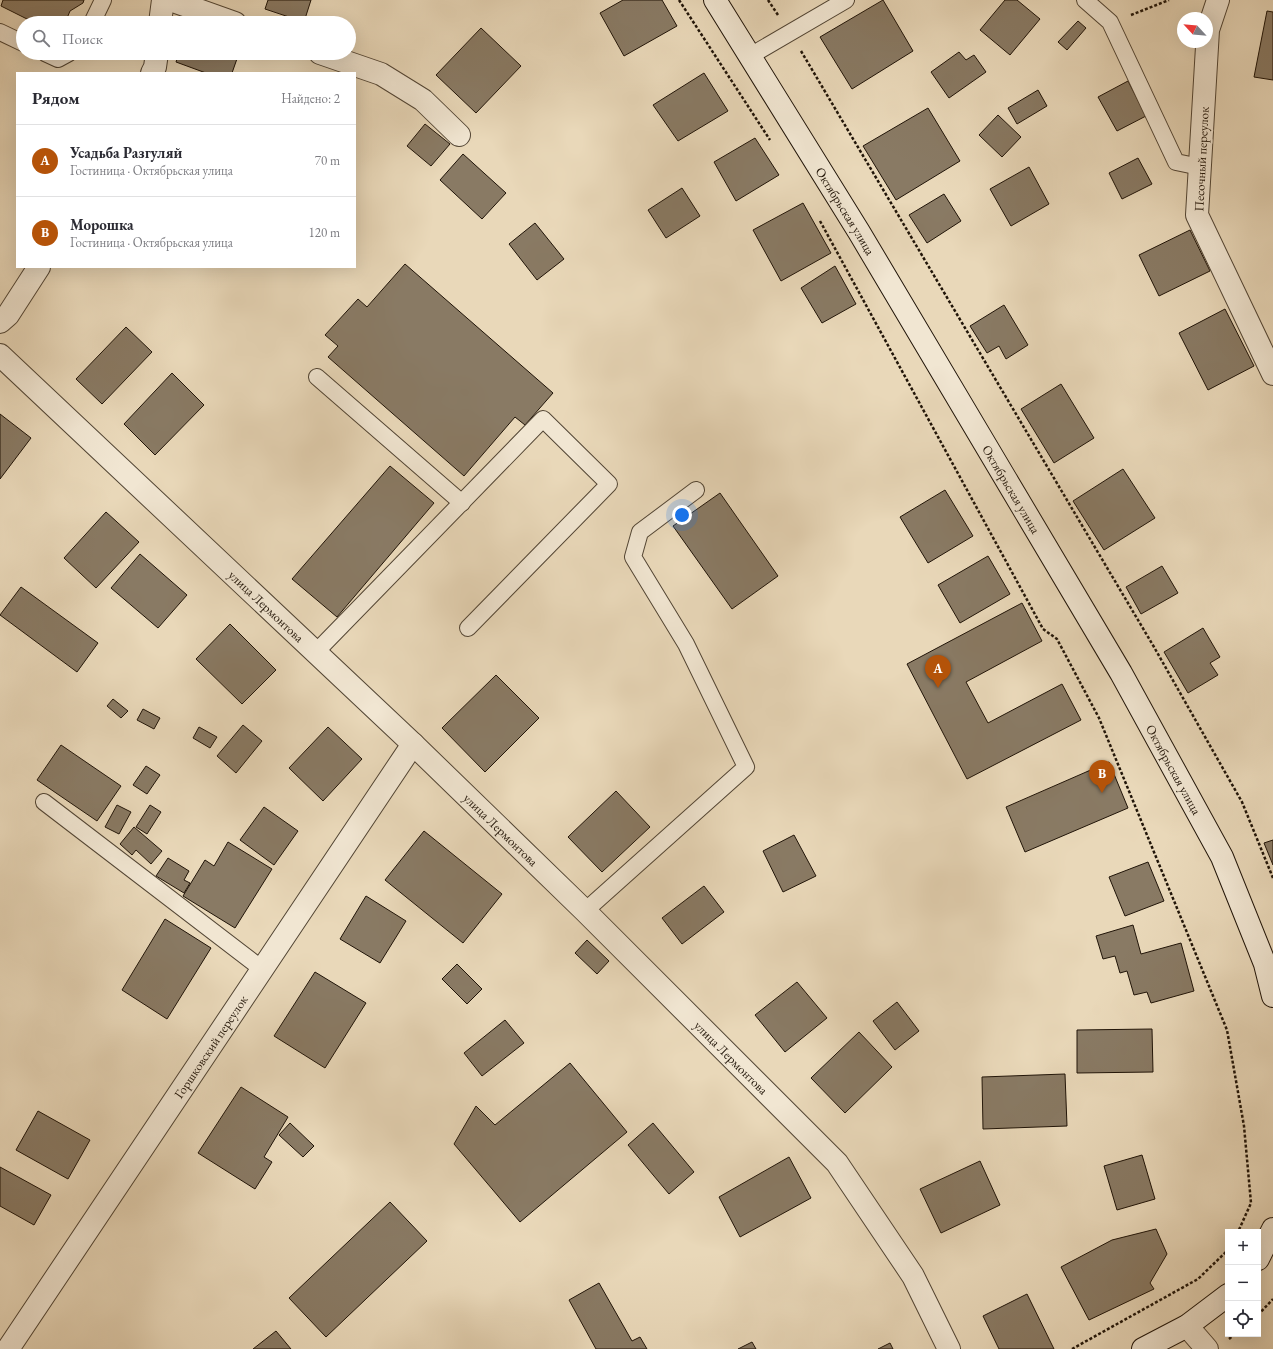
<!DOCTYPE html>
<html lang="ru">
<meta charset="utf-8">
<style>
:root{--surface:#fff;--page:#f7f7f7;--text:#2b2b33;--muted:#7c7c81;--line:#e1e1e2;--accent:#b45309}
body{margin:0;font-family:"EB Garamond",serif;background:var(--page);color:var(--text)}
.controls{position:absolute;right:12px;bottom:12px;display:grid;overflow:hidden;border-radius:0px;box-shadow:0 4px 16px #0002}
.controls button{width:36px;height:36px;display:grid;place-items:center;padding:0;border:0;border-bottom:1px solid var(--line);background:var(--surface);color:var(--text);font:20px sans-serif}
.compass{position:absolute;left:1177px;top:12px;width:36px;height:36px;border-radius:50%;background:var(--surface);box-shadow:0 4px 16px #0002;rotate:296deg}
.you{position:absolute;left:682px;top:515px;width:14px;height:14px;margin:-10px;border:3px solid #fff;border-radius:50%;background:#1a73e8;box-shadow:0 0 0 6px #1a73e833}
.badge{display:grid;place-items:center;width:26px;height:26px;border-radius:50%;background:var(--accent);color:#fff;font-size:13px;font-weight:700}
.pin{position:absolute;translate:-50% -33px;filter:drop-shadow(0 1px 2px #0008)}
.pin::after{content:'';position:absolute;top:21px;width:14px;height:12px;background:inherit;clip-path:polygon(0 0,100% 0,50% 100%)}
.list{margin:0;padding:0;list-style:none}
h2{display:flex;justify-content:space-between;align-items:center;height:52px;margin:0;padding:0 16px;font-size:17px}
h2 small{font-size:13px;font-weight:400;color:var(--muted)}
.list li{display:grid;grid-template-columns:26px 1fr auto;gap:12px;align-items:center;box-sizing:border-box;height:72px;padding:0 16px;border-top:1px solid var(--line)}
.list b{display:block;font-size:15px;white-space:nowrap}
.list p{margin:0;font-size:13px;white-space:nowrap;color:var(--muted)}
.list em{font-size:13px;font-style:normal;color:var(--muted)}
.icon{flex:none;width:22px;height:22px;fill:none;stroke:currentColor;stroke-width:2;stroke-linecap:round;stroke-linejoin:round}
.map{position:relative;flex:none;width:1273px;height:1349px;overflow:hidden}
.search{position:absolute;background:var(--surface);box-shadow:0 4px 16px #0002;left:16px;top:16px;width:340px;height:44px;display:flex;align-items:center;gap:10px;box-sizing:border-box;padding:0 14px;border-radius:22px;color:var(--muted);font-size:15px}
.panel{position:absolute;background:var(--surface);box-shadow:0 4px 16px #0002;left:16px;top:72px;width:340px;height:196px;border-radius:0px}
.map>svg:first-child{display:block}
.building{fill:#897a64;stroke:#201408}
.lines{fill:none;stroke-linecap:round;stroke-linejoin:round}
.lane-casing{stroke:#524534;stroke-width:18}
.street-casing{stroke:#524534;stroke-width:24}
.secondary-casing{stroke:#201408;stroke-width:24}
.path{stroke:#201408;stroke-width:2.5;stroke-dasharray:3 2;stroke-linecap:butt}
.lane{stroke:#f1e6d2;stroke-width:16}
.street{stroke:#f1e6d2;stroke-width:22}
.secondary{stroke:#f1e6d2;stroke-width:22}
.labels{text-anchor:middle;stroke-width:4;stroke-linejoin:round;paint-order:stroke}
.street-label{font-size:13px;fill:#201408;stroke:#f1e6d2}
</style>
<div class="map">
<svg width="1273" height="1349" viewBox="0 0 1273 1349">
<rect width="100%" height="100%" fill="#e9d8b9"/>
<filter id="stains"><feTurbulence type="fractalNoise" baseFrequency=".005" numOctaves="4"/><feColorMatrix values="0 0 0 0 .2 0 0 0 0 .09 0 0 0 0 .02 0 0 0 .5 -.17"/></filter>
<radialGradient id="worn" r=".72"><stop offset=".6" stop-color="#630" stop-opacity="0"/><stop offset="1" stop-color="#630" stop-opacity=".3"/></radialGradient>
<!-- building -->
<g class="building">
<path d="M3,0H84L83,3L70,11L65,23H35L1,6Z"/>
<path d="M268,0H311L304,22L265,9Z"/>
<path d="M623,0H662L677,26L624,56L600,13Z"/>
<path d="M883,0L913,51L852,89L820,37Z"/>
<path d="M1005,0H1017L1040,19L1010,55L980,30Z"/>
<path d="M1267,11L1273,12V80L1254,77Z"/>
<path d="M1078,21L1086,28L1067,50L1058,42Z"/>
<path d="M481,28L521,66L476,113L436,75Z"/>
<path d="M959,52L966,60L974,55L986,72L949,98L931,72Z"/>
<path d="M179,53H239L232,73H206L176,62Z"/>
<path d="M704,73L728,111L678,141L653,105Z"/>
<path d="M1128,81L1146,116L1117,131L1098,97Z"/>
<path d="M1038,90L1047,106L1017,124L1008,108Z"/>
<path d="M928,108L960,161L896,200L863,146Z"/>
<path d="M998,115L1021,137L1002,157L979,135Z"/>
<path d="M425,124L450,144L431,166L407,146Z"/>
<path d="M755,138L779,175L736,201L714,162Z"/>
<path d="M463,154L506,193L482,219L440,180Z"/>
<path d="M1138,158L1152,184L1122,199L1109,173Z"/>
<path d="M1029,167L1049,204L1011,226L990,189Z"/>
<path d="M682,188L700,216L666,238L648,210Z"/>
<path d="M944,194L961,221L927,243L909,215Z"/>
<path d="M803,203L831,253L781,281L753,230Z"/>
<path d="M535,223L564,259L537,280L509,244Z"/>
<path d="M1190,230L1210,271L1159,296L1139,255Z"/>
<path d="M405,264L553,393L525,425L515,417L464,476L328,357L338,346L325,335L358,299L367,307Z"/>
<path d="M835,266L856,304L822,323L801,288Z"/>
<path d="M1004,305L1028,345L1006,359L999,346L987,353L970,326Z"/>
<path d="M1225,309L1254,366L1208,390L1179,333Z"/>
<path d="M126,327L152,352L102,404L76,379Z"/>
<path d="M172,373L204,405L155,455L124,424Z"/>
<path d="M1061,384L1094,438L1054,463L1021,409Z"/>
<path d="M0,414L31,438L0,479Z"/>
<path d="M390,466L434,503L337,617L292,579Z"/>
<path d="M1123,469L1155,518L1104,550L1073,501Z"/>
<path d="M945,490L973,536L928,563L900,517Z"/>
<path d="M720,493L778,576L732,609L673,526Z"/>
<path d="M106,512L139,542L96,588L64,558Z"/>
<path d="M140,554L187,595L158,628L111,588Z"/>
<path d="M988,556L1010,594L960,623L938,585Z"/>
<path d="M1162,566L1178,593L1141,614L1126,587Z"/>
<path d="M21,587L98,643L77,672L0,615Z"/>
<path d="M1022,603L1042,641L966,682L988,723L1062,684L1081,720L967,779L907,664Z"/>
<path d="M230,624L276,670L242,704L196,659Z"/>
<path d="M1203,628L1220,657L1210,663L1218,675L1188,693L1164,652Z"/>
<path d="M496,675L539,718L485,772L442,728Z"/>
<path d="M113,699L128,711L121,718L107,706Z"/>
<path d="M143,709L160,718L154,729L137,720Z"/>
<path d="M243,725L262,741L236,773L217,756Z"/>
<path d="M199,727L217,737L210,748L193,738Z"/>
<path d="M328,727L362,759L323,801L289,768Z"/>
<path d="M61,745L121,786L97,821L37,780Z"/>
<path d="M1109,762L1128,808L1025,852L1006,807Z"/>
<path d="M146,766L160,775L147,794L133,785Z"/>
<path d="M616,791L650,827L602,872L568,837Z"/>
<path d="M117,805L131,812L119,834L105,827Z"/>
<path d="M150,805L161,812L147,834L136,827Z"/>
<path d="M264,807L298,831L274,865L240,840Z"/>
<path d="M134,827L162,851L151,864L136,850L132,855L120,844Z"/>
<path d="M424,831L502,894L463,943L385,880Z"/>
<path d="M794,835L816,876L783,892L763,851Z"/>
<path d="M1273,840V865L1264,843Z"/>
<path d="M228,842L272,869L235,928L183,896L205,860L214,866Z"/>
<path d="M168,858L189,871L184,880L190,883L184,893L156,876Z"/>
<path d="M1148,862L1164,901L1125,916L1109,877Z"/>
<path d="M704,886L724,912L682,944L662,918Z"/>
<path d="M366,896L406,921L380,963L340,939Z"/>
<path d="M165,919L211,948L167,1019L122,990Z"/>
<path d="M1133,925L1141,954L1181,943L1194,991L1151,1003L1147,992L1134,995L1127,971L1120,973L1115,956L1103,959L1096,936Z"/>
<path d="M587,940L609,961L597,974L575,953Z"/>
<path d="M457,964L482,989L467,1004L442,979Z"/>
<path d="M315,972L366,1003L325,1068L274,1036Z"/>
<path d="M797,982L827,1018L785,1052L755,1015Z"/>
<path d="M897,1002L919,1031L895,1050L873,1021Z"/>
<path d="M505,1020L524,1043L482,1076L464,1053Z"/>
<path d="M1152,1029L1153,1072L1077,1073V1030Z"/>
<path d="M859,1032L892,1067L845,1113L811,1078Z"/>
<path d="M570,1063L627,1132L520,1222L454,1144L476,1106L495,1125Z"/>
<path d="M1065,1074L1067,1126L983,1129L982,1077Z"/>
<path d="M241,1087L288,1117L264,1157L272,1162L255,1189L198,1153Z"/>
<path d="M38,1111L90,1140L68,1179L16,1150Z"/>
<path d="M290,1123L314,1146L303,1157L279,1135Z"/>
<path d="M653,1123L694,1172L669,1194L628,1145Z"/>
<path d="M1142,1155L1155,1199L1117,1210L1104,1166Z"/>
<path d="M789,1157L811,1198L740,1237L719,1197Z"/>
<path d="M980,1161L1000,1205L941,1233L920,1189Z"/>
<path d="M0,1167L51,1195L34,1225L0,1206Z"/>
<path d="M390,1202L427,1241L326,1337L289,1298Z"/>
<path d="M1156,1229L1167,1254L1150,1283L1154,1289L1089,1320L1061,1267L1112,1240Z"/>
<path d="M599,1283L632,1341L640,1337L647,1349H596L569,1300Z"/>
<path d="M1027,1294L1054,1349H999L983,1316Z"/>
<path d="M276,1331L291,1349H253Z"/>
<path d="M752,1342L756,1349H738Z"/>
<path d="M890,1343L893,1349H878Z"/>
</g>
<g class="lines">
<defs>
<g id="lane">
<path d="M1085,0L1110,22L1176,162L1200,167"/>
<path d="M92,23L103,0"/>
<path d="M0,32L23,43"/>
<path d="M45,53L58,59L69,53"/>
<path d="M750,56L846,0"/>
<path d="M317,377L462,503"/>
<path d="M316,652L543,419L609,484L468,628"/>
<path d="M44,802L262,969"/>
<path d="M585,911L746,767L686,644L633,557L640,532L696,490"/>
</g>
<g id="street">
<path d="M170,0L235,23"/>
<path d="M1218,0L1208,30L1197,215L1273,374"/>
<path d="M160,23L163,0"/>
<path d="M320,53L381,74L423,100L459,135"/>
<path d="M152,73L155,67L157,53"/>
<path d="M0,322L8,315L39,267"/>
<path id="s1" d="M0,355L413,744L585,911L837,1163L913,1276L949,1349"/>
<path d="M1187,1326L1207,1349"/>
<path id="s2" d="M8,1349L413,744"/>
</g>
<g id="secondary">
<path id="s3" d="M715,0L859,232L1121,673L1222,857L1265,964L1273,996"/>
<path d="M1258,1259L1273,1229"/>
<path d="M1143,1349L1187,1326L1228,1295"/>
</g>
</defs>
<!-- lane casing -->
<use href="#lane" class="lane-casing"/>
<!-- street casing -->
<use href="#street" class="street-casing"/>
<!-- secondary casing -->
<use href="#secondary" class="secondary-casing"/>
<!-- path -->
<g class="path">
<path d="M679,0L770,140"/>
<path d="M768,0L778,15"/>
<path d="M1131,15L1169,0"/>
<path d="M801,51L1154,647L1242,802L1273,878"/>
<path d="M820,221L1043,629L1057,639L1099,718L1227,1030L1244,1126L1251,1203L1238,1232"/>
<path d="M1258,1315L1273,1299"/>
<path d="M1229,1339L1235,1334"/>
<path d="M1072,1349L1198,1279L1228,1250"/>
</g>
<!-- lane -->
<use href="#lane" class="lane"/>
<!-- street -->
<use href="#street" class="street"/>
<!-- secondary -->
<use href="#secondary" class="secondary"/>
</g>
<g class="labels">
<!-- street labels -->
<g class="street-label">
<text transform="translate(1201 159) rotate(-87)" y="5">Песочный переулок</text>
<text dy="5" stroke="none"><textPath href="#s3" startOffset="248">Октябрьская улица</textPath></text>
<text dy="5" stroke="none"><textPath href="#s3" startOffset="572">Октябрьская улица</textPath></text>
<text dy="5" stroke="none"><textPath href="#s1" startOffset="366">улица Лермонтова</textPath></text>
<text dy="5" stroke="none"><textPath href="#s3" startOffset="896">Октябрьская улица</textPath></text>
<text dy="5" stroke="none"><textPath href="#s1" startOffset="690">улица Лермонтова</textPath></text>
<text dy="5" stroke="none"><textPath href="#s2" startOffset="364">Горшковский переулок</textPath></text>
<text dy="5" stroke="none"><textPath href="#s1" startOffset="1014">улица Лермонтова</textPath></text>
</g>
</g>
<rect width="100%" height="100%" filter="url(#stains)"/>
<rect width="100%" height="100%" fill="url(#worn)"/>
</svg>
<div class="controls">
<button>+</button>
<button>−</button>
<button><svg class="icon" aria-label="locate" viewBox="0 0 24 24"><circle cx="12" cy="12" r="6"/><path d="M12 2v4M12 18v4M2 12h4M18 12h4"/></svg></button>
</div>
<svg class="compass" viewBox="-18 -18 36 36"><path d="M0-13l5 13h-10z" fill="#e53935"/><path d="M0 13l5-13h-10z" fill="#7c7c81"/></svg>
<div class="you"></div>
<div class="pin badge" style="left:938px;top:688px">A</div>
<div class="pin badge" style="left:1102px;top:793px">B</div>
<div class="search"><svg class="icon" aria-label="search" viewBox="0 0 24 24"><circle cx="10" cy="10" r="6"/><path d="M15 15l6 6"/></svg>Поиск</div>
<section class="panel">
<h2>Рядом<small>Найдено: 2</small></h2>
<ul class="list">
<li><span class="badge">A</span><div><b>Усадьба Разгуляй</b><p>Гостиница · Октябрьская улица</p></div><em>70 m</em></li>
<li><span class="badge">B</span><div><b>Морошка</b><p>Гостиница · Октябрьская улица</p></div><em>120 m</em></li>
</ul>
</section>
</div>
